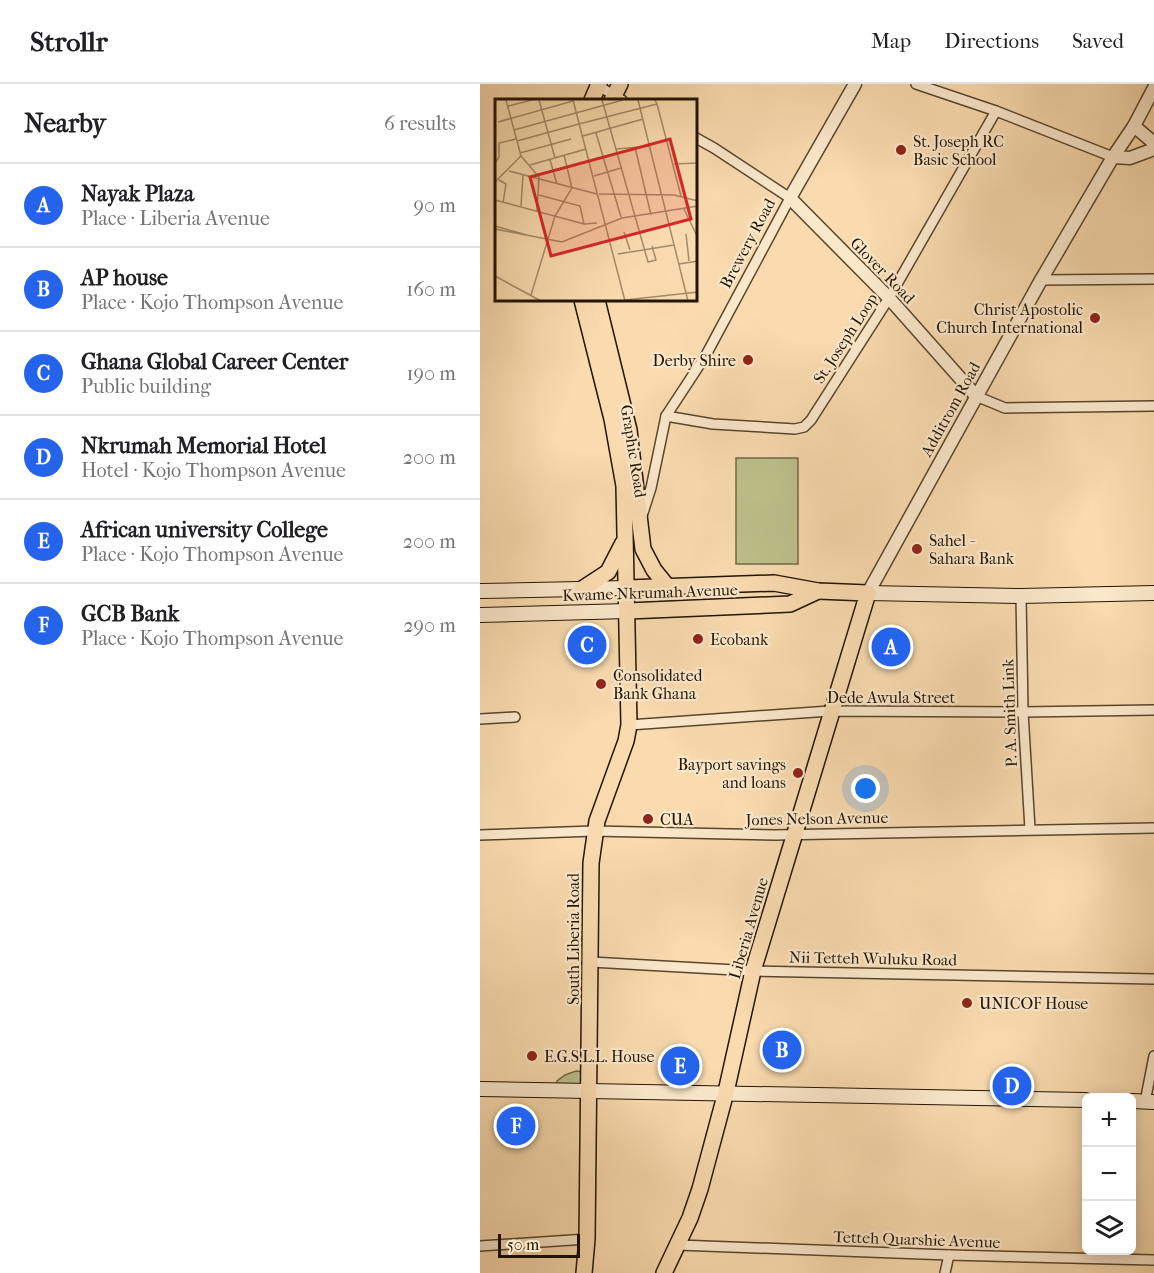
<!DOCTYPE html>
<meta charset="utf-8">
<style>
:root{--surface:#fff;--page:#f6f6f6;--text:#202124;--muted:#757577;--line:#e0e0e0;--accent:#2563eb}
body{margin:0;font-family:"IM FELL French Canon",serif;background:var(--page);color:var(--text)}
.controls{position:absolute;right:18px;bottom:18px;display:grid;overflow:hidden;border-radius:9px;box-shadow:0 3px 15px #0003}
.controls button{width:54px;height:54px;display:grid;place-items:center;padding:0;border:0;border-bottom:2px solid var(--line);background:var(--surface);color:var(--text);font:30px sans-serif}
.scale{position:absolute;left:18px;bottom:15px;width:82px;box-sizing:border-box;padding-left:6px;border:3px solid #231401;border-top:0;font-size:16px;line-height:21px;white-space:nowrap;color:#231401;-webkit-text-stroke:4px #fbe8cb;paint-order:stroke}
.you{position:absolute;left:386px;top:705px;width:21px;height:21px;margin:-15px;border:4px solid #fff;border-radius:50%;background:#1a73e8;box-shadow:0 0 0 9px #1a73e833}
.badge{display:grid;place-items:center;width:39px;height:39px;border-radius:50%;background:var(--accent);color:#fff;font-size:20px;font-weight:700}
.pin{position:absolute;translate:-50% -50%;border:3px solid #fff;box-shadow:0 2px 6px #0006}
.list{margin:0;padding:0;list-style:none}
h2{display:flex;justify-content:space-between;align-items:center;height:78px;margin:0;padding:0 24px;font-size:26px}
h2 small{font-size:20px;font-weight:400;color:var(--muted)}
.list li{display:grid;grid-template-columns:39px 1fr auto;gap:18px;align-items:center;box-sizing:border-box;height:84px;padding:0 24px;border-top:2px solid var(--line)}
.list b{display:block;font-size:22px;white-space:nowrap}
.list p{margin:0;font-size:20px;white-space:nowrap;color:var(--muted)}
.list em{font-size:20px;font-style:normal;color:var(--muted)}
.icon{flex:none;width:33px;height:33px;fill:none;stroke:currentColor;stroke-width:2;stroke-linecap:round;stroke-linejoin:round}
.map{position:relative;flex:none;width:674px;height:1189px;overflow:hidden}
header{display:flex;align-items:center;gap:36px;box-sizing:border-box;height:84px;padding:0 30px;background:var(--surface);border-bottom:2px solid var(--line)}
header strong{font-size:28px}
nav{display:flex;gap:33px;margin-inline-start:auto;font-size:21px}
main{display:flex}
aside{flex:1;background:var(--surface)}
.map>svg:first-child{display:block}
.green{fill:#bec08b;stroke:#706a46;stroke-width:1.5}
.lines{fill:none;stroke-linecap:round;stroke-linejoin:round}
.minor-casing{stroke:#58462c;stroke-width:12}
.tertiary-casing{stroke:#58462c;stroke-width:15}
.secondary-casing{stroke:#231401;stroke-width:16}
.primary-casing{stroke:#231401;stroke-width:18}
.minor{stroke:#fbe8cb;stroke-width:9}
.tertiary{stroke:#fbe8cb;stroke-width:12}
.secondary{stroke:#fbe8cb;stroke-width:14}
.primary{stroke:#f9dbaf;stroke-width:15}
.poi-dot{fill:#8f2418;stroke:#fbe8cb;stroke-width:2}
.labels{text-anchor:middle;stroke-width:4.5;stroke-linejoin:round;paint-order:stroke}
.poi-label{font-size:16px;fill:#231401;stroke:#fbe8cb;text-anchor:start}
.street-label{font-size:16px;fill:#231401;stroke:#fbe8cb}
.inset-road{fill:none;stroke:#a38b69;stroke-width:1.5}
.view{fill:#d62828;fill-opacity:0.15;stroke:#d62828;stroke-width:3}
.inset-edge{fill:none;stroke:#231401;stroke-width:3}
</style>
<header>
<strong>Strollr</strong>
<nav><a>Map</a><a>Directions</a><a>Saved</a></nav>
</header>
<main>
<aside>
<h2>Nearby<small>6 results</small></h2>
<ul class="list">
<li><span class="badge">A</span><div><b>Nayak Plaza</b><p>Place · Liberia Avenue</p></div><em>90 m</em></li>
<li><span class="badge">B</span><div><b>AP house</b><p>Place · Kojo Thompson Avenue</p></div><em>160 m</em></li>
<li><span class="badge">C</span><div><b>Ghana Global Career Center</b><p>Public building</p></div><em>190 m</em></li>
<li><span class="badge">D</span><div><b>Nkrumah Memorial Hotel</b><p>Hotel · Kojo Thompson Avenue</p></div><em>200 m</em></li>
<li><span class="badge">E</span><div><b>African university College</b><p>Place · Kojo Thompson Avenue</p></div><em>200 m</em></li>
<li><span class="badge">F</span><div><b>GCB Bank</b><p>Place · Kojo Thompson Avenue</p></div><em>290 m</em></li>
</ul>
</aside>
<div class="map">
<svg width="674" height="1189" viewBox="0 0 674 1189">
<rect width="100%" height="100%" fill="#f9dbaf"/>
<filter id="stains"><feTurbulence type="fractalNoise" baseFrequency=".00333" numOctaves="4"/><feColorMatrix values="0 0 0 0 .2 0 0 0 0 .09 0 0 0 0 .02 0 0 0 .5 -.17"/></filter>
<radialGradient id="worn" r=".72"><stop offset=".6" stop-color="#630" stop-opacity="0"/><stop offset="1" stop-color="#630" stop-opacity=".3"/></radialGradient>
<!-- green -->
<g class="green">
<rect x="256" y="374" width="62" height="106"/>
<path d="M96,987L103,988L108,999L76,1004L77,997L85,991Z"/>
</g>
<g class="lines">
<defs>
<g id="minor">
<path d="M115,0L142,16"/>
<path d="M436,0L516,27L633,73"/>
<path d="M561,196L674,195"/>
<path d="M496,312L525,324L674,322"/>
<path d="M186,332L233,340L315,345L324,343L331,336L409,214L516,27"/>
<path d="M162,432L171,404L186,332L226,271L310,114L234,64L216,54"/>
<path d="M541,512L543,628L550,745"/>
<path d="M0,635L35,633"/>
<path d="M149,641L350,627L543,628L674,626"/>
<path d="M0,751L114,747L295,751L674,744"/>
<path d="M111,878L273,887L674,895"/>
<path d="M665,1018L674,972"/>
<path d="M198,1161L469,1171L674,1176"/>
<path d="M0,1162L107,1155"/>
<path d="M465,1189L469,1171"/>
</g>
<g id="tertiary">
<path d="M375,0L310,114L409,214L496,312"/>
<path d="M654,42L674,59"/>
<path d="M633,73L650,74L674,65"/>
<path d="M388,509L561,196L633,73L654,42L674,4"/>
</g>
<g id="secondary">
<path d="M0,507L147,504"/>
<path d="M388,509L541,512L674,509"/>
<path d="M0,531L148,527"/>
<path d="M0,1005L606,1016"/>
<path d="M652,1017L674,1018"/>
</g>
<g id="primary">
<path d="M112,16L119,0"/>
<path d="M132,16L140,0"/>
<path d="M102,216L132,335L144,402L149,641L146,657L117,737L111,779L107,1155L104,1189"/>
<path d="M117,216L149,346L163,465L174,486L187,502"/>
<path d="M147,504L294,499L338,507L388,509L273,887L246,1008L220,1105L210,1134L184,1189"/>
<path d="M102,505L128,488L143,459"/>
<path d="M148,527L310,520L338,507"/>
</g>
</defs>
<!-- minor casing -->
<use href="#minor" class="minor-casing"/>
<!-- tertiary casing -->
<use href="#tertiary" class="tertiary-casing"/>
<!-- secondary casing -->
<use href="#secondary" class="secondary-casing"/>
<!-- primary casing -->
<use href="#primary" class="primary-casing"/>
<!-- minor -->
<use href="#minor" class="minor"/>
<!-- tertiary -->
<use href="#tertiary" class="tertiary"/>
<!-- secondary -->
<use href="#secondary" class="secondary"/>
<!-- primary -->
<use href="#primary" class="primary"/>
</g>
<!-- markers -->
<g class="poi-dot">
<circle cx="421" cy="66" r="6"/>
<circle cx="615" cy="234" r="6"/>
<circle cx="268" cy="276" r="6"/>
<circle cx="437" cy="465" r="6"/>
<circle cx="218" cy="555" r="6"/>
<circle cx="121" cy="600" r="6"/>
<circle cx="318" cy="689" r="6"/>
<circle cx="168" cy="735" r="6"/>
<circle cx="487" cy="919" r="6"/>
<circle cx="52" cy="972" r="6"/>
</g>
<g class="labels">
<!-- poi labels -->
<g class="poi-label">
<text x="433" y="63">St. Joseph RC<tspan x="433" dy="18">Basic School</tspan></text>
<text x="603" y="231" text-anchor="end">Christ Apostolic<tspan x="603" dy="18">Church International</tspan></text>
<text x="256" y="282" text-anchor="end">Derby Shire</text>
<text x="449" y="462">Sahel -<tspan x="449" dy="18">Sahara Bank</tspan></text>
<text x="230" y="561">Ecobank</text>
<text x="133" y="597">Consolidated<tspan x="133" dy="18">Bank Ghana</tspan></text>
<text x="306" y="686" text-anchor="end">Bayport savings<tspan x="306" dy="18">and loans</tspan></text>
<text x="180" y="741">CUA</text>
<text x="499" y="925">UNICOF House</text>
<text x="64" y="978">E.G.S.L.L. House</text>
</g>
<!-- street labels -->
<g class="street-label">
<text transform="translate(267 159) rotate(-62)" y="6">Brewery Road</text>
<text transform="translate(403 186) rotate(46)" y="6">Glover Road</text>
<text transform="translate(365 254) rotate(-57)" y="6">St. Joseph Loop</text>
<text transform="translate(470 325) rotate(-61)" y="6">Additrom Road</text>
<text transform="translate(154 367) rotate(81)" y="6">Graphic Road</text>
<text transform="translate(170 508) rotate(-2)" y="6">Kwame Nkrumah Avenue</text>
<text x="411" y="619">Dede Awula Street</text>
<text transform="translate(529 629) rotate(-92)" y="6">P. A. Smith Link</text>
<text transform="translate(337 734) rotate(-1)" y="6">Jones Nelson Avenue</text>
<text transform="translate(268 844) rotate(-74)" y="6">Liberia Avenue</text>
<text transform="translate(93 855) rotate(-90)" y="6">South Liberia Road</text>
<text transform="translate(393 874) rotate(1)" y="6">Nii Tetteh Wuluku Road</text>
<text transform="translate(437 1155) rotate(2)" y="6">Tetteh Quarshie Avenue</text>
</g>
</g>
<!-- overview -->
<g transform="translate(15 15)">
<rect width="202" height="202" fill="#f9dbaf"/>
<path class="inset-road" d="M11,1L26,57M44,1L60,59M78,1L130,202M107,1L153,163L161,161L157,147M143,1L193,202M162,5L186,97M13,7L37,1M3,23L78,2M84,25L162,5L160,1M19,31L128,1M101,34L126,118M88,37L148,20M22,42L84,25M140,48L156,116M121,50L155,47M25,54L76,40M26,57L44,78L42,112M55,61L62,85M0,64L4,58V44L21,40M179,65L203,64M35,66L91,50M14,72L102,95M99,77L126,69M4,81L11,85L8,104M0,83L26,57M104,95L179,96L203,102M44,96L85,107L89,125M0,101L89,125L102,124M26,107L28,76M189,110L203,139M0,127L32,136M0,130L67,143L127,119L203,107M129,133L135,151M191,135L194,162M123,155L179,146M184,165L203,162M0,177L46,202M36,196L60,117L77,89L69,56M130,201L203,193"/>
<path class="view" d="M175,40L196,120L56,157L35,78Z"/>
<rect width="202" height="202" class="inset-edge"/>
</g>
<rect width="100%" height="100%" filter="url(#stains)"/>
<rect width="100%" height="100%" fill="url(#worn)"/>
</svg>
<div class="controls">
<button>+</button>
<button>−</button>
<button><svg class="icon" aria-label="layers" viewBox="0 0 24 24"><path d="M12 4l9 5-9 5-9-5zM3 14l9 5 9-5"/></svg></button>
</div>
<div class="scale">50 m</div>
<div class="you"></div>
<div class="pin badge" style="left:411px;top:563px">A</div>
<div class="pin badge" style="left:302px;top:966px">B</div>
<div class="pin badge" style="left:107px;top:561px">C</div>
<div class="pin badge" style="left:532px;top:1002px">D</div>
<div class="pin badge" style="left:200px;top:982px">E</div>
<div class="pin badge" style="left:36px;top:1042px">F</div>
</div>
</main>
